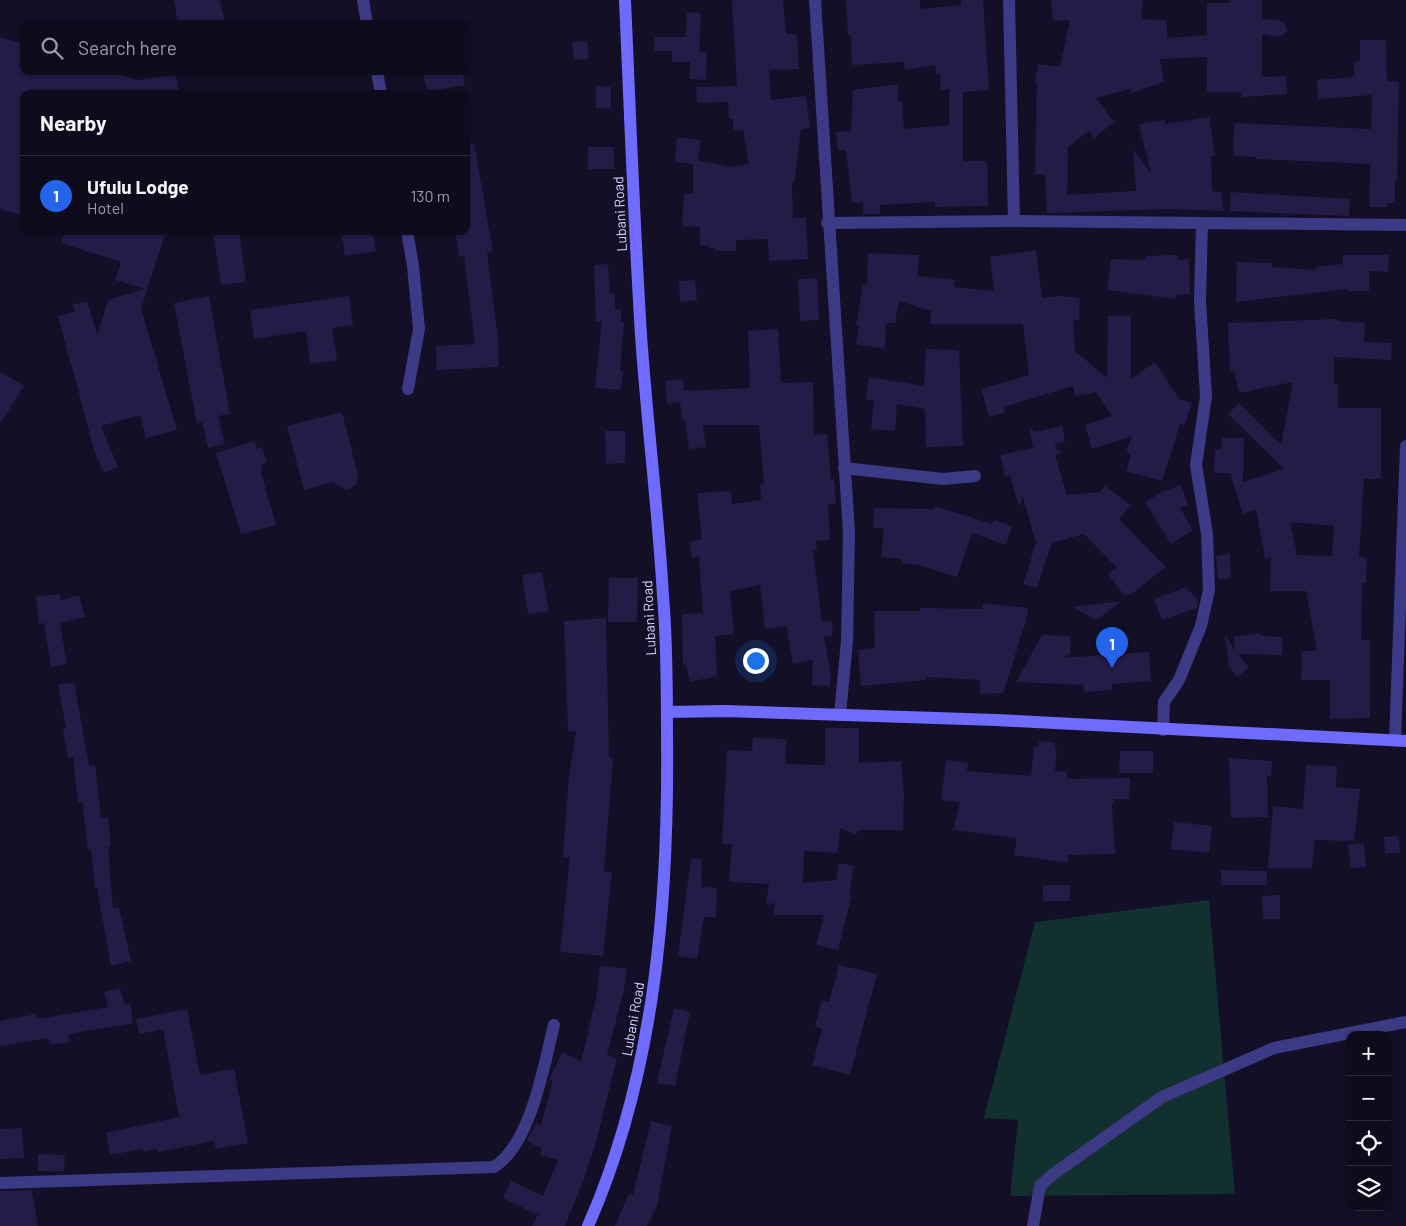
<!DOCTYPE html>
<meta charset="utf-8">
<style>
:root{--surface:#0e0b1c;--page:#171425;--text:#f1f3f6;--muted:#9b9ba3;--line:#2e2b3b;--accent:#2563eb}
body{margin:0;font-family:Barlow,sans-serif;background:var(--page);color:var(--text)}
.controls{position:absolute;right:15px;bottom:15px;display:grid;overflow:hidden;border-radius:10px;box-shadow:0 1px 4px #0004}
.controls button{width:45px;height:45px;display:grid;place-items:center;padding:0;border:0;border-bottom:1px solid var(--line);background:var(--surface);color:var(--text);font:25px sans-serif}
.you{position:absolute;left:755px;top:660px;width:18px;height:18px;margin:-12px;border:4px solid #fff;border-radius:50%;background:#1a73e8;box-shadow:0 0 0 8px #1a73e833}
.badge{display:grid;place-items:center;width:32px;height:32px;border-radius:50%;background:var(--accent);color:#fff;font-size:16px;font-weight:700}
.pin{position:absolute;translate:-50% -41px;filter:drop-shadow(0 1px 2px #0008)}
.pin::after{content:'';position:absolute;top:26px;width:18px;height:15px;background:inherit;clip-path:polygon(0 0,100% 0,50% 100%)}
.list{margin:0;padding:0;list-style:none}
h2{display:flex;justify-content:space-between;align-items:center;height:65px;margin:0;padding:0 20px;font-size:21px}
h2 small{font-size:16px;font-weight:400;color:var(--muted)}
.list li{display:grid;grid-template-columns:32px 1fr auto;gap:15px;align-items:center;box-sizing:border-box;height:80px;padding:0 20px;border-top:1px solid var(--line)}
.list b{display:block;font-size:19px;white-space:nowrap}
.list p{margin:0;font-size:16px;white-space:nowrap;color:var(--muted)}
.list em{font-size:16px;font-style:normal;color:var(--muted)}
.icon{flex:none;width:28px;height:28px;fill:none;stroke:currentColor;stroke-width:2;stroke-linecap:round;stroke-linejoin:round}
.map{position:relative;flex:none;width:1406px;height:1226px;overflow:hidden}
.search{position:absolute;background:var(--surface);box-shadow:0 1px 4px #0004;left:20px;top:20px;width:450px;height:55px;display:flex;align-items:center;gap:12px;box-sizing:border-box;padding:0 18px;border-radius:10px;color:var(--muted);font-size:19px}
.panel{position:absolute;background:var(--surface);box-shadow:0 1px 4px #0004;left:20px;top:90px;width:450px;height:145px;border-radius:10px}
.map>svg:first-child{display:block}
.green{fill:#12302f}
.building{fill:#241b47;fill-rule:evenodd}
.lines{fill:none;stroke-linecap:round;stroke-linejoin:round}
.street{stroke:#3d3a85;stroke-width:12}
.secondary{stroke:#6f6bff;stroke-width:12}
.labels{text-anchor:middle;stroke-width:4.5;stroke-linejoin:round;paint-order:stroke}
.street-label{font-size:14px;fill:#d9d4ff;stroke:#130f26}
</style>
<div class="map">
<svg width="1406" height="1226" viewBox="0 0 1406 1226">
<rect width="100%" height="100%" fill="#130f26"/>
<!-- green -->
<path class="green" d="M1209,900L1235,1194L1010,1196L1018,1120L984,1118L1035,922Z"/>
<!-- building -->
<g class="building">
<path d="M174,0H220L225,24H178Z"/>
<path d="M732,0H783L786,34H797L799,69L769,70L771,100L806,96L810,128L801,129L794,183L792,182L793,218H806L808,259L769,261L768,239L736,240V251H715V248H709V245H700V227L682,226L684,193L693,194V164L675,162L677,137L701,140L698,160L731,167L749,164L743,130L733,131V119H729L728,102L697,103L696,87L737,86Z"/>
<path d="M846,0H920V9L961,5V0H983L989,90L963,92V161H987L988,206L935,207V202L880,205V214H863V202L852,203L846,150H838L836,132L851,131L853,90L898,84V102L902,101L904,129L949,125V89L941,90L940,73L936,74L935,65L905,70L904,62L852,65L851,35H848Z"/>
<path d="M1054,0H1143L1141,19L1167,20V38L1207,35V3H1231V0H1262V19L1280,20L1284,23L1288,30L1283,35L1278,37L1262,34V77L1286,76L1287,94L1241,97V92H1207V57L1160,59L1164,82L1131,93L1130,89L1096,98L1114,122L1094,138L1089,131L1068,147L1067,195L1136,191L1133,149L1151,173L1139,124L1165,120V124L1209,117L1215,156H1211L1212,191L1221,192L1224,211L1167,209L1047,213L1045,175H1035L1037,82H1035L1038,64L1060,67L1070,20L1053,21L1051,1Z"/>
<path d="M687,12L701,13L699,52H707L706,80L689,79L690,62H672V51H654L655,37H686Z"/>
<path d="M0,37L24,44V71H109L137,80L176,75L179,94H24V216L0,209Z"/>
<path d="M1360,40H1386L1387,81L1399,82L1397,180H1395V203H1387V207H1369L1370,164L1256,159V157L1233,156L1234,123L1371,129L1372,95L1318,99L1317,80L1354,77V62L1360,61Z"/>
<path d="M587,41L589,59L574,60L572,42Z"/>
<path d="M423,71H462L465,85L427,92Z"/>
<path d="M596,86L611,87V108H596Z"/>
<path d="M466,143H474L493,251L487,252L498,339L499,367L437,370L436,346L475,344L464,256L459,257L455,231H466Z"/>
<rect x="588" y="147" width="26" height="22"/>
<path d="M1231,192L1350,199L1349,216L1230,211Z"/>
<path d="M65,231H166L141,309L177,430L146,438L140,415L101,426L118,467L104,473L95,453L58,316L75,312L72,305L87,301L97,335L108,300L146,289L115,280L121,262L61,243Z"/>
<path d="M213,231H239L246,282L221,285Z"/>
<path d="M341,231H373L376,251L345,256Z"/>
<path d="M1036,250L1042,298L1060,296L1080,298L1079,320H1073L1075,351L1107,378L1108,316H1131V379L1155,362L1179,399L1192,403L1185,425L1180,424L1162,481L1126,471L1131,454L1126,452L1132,436L1092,449L1085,425L1112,416L1096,392L1075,396L1073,386L1004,407L1005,412L989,417L981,389L1029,375L1023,324H930L931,311L899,301L895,323H886L885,349L856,344L859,326H856L863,284L867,285L868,253L919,255L918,276L955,280L954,287L994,291L990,257Z"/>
<path d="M1177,255V260L1189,259L1190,294L1175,295L1176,299L1107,290L1111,259L1146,260V256Z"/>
<path d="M1343,255H1389L1388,272L1369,271V291H1347V289L1236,302L1237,262L1272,263V267L1317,270L1316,267L1343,264Z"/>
<path d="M608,264L610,293H615V309H621V322H624L620,370L623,371L621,390L595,388L602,321H596L594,265Z"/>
<path d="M817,278L819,320L800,321L798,279Z"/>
<path d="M695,280L697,300L680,302L679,281Z"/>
<path d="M209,296L230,414L218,416L225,444L208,448L202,422L197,424L174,303Z"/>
<path d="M349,296L353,325L332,328L337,360L310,364L306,331L254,339L250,310Z"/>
<path d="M1337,319L1338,321L1365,323L1364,342L1392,343L1391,360L1334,357V385H1338V408H1381V479H1364L1359,557L1367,558L1366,583H1362L1361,640H1370V718L1330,719V680H1301L1302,651H1317L1306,591H1270L1271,557L1265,559L1256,509L1243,514L1230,473H1214L1215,449H1221L1222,438H1244L1243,482L1284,469L1228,414L1239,403L1281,445L1293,382L1239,393L1234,371H1230L1228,323ZM1290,522L1334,526L1332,556L1297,555Z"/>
<path d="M778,329L781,383L813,382L814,435L827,434L831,480L834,479L836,503L828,504L830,540L816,541L817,550H813L822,622L831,620L833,629L832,636L824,637L831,674L830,686L812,685L813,660L793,664L786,626L765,629L760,585L730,591L734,634L715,636L717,676L690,682L686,664L683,665L682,614L703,613L699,556L692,558L689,542L702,539L697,493L731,491L732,504L761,500L760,485L764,484L759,425H703L706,447L689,449L685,419H682L680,402L667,404L665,381L683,379L684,391L750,388L748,331Z"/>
<path d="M926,349L959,350L963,446L926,447L925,409L897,404L895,431L871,429L874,401L866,399L869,377L924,386Z"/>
<path d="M0,372L24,386L0,424Z"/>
<path d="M342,412L358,475L356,485L347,490L332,482L304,490L287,426Z"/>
<path d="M1062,426L1065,442L1055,444L1056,448L1062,453L1055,455L1067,495L1100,492L1105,486L1130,505L1119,519L1166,567L1130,595H1124L1108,574L1117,568L1084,534L1052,543L1037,588L1023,584L1036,543L1023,497L1019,507L1010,475L1005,476L1000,455L1033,448L1029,428L1035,432Z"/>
<path d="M605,431H625V463L606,464Z"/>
<path d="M254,441L257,449L262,447L267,462L261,464L263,471L261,472L276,525L241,534L216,453Z"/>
<path d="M1181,485L1188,505L1180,508L1193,530L1171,544L1145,502L1162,492Z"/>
<path d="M935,506L992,524L994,520L1012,526L1006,545L972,533L957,577L919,565L901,563L902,559L881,557L884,528H873L874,508L934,509Z"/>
<path d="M1230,554L1231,578L1218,579L1216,556Z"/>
<path d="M542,572L549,611L528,614L522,575Z"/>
<path d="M609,578H638L637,622H608Z"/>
<path d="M1186,587L1198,600L1197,608L1162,620L1154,599Z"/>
<path d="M60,594L61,600L79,595L85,617L60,623L67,664L51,667L44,623L39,624L36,597Z"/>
<path d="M1122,601L1096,620L1073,607Z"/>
<path d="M983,603L1028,608L1026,621L1003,693L980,694V680L926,677V680L861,686L858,650L873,648L875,646L874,611H920V608L982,609Z"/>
<path d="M606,618L609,758L613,759L604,872H612L603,956L560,952L570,857H563L569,776L576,731L568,732L564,621Z"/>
<path d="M1260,633V636L1283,637L1282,655L1238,654L1249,668L1237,677L1229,666L1225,635L1235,650L1234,637Z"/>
<path d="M1042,635L1071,636L1070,654L1061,658L1149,652L1151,681L1113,684L1111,690L1084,692L1083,685L1016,682Z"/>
<path d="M74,682L89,766L95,765L101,818L108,817L111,846L108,847L113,908L119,907L131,961L111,966L97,888H95L91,849H88L82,802H78L73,757L68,758L63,729L66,728L58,685Z"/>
<path d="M825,728H859V763L901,761L904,794L903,830H858L856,835L840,828L838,853L804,851L803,883L836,880L839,863L854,866L849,895H852L838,950L816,945L824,915H773L775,904L766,903L769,884L729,882L732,844H722L727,750L752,751L753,738L786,739L785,764L825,765Z"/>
<path d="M1039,741L1055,742V749H1057L1055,771L1067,772V779L1130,778L1129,799H1114L1112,806L1115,854L1068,855V863L1014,855L1017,838L953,830L960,802L941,800L946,760L968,763L967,771L1031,776L1034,747H1039Z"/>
<path d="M1120,751H1153V773H1119Z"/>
<path d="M1229,758L1272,761L1271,776H1267L1268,817L1231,818Z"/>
<path d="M1306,765L1337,766L1336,787L1360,789L1354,841L1315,840L1312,868H1268L1273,806L1303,809Z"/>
<path d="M1174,822L1212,826L1209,853L1171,849Z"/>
<path d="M1399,836L1400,853H1385L1384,837Z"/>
<path d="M1364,843L1366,867L1351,868L1348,845Z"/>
<path d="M691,858L702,859L701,887L717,888L716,917H704L697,959L678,956Z"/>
<path d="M1221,870L1267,871V885H1221Z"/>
<rect x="1043" y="885" width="27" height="16"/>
<path d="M1280,895V919H1263L1262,896Z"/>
<path d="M839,965L877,974L850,1075L812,1065L822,1029L815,1026L822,1000L829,1002Z"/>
<path d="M600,966L627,969L624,990L607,1055L617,1058L598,1135L586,1174L565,1226H532L538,1215L503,1198L511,1181L543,1196L558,1160L540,1155L542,1149L527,1141L536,1123L541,1125L553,1080H549L562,1052L581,1061L596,999Z"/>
<path d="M120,988L125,1004L130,1003L133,1023L69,1034L70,1042L50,1045L48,1038L0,1046V1021L36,1014L37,1019L108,1007L104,992Z"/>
<path d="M674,1008L690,1012L675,1086L657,1083Z"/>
<path d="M187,1009L200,1075L234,1069L248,1143L216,1149L214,1141L158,1152L157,1149L143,1152V1149L110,1155L106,1133L179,1117L163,1029L139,1034L136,1019Z"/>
<path d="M651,1121L672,1126L657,1206L647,1226H615L629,1193L633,1195Z"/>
<path d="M22,1128L24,1158L0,1159V1129Z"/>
<path d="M38,1154L65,1155L64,1171H38Z"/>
<path d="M32,1190L38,1226H0V1191Z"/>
</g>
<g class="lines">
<!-- street -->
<g class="street">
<path d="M363,0L367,24"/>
<path d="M815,0L849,533L847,641L840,715"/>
<path d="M1009,0L1014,221"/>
<path d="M377,71L381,94"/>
<path d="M827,223L1014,221L1406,225"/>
<path d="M407,231L413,266L419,329L408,389"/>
<path d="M844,468L943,479L975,476"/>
<path d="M1163,730L1164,702L1179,680L1201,626L1209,590L1207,534L1196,465L1206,396L1200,301L1202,224"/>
<path d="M1395,740L1406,446"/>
<path d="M0,1183L494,1167C531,1144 544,1065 554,1025"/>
<path d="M1033,1226L1040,1186L1052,1175L1162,1097L1274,1048L1406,1022"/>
</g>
<!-- secondary -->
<g class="secondary">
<path d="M667,712L725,711L996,720L1406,741"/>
<path d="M588,1226C656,1072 669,899 667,733C667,687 667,641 663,596C658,509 647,422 641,335C634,224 630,112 625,0"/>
</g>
</g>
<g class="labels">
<!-- street labels -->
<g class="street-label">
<text transform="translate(620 214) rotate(-93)" y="5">Lubani Road</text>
<text transform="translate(649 618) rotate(-93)" y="5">Lubani Road</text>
<text transform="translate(633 1019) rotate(-80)" y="5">Lubani Road</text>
</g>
</g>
</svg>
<div class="controls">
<button>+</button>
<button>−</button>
<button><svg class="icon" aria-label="locate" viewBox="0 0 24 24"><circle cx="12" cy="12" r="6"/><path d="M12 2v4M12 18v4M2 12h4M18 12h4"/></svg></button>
<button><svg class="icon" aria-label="layers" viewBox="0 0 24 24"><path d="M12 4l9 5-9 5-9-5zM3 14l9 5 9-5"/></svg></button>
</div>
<div class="you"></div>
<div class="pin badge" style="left:1112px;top:668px">1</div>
<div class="search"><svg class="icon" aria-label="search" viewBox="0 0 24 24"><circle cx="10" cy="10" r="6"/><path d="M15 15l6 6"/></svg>Search here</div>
<section class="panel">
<h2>Nearby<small></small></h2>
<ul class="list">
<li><span class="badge">1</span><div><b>Ufulu Lodge</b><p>Hotel</p></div><em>130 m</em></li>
</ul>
</section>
</div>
